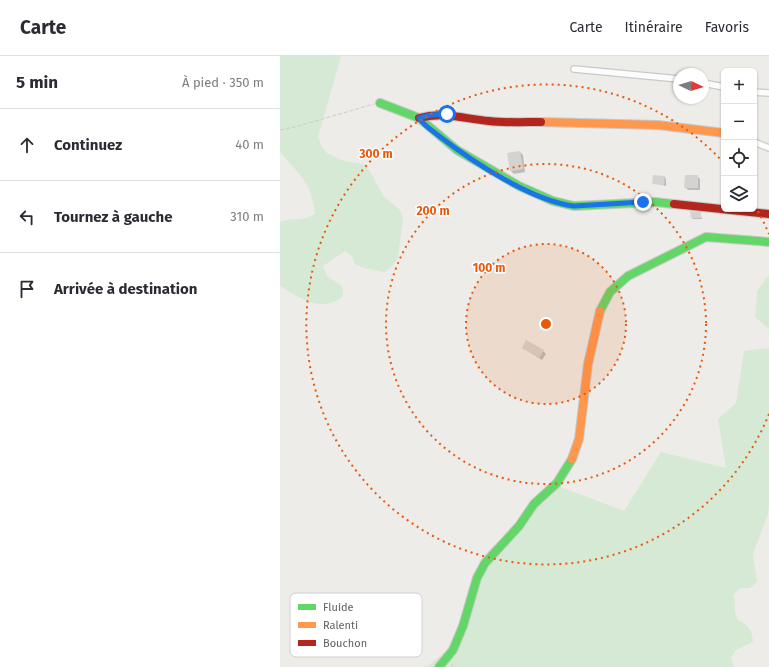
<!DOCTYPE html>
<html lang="fr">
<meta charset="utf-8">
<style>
:root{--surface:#fff;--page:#f7f7f7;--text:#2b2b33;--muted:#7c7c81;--line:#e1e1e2}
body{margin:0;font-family:"Fira Sans",sans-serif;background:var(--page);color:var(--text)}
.controls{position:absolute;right:12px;top:12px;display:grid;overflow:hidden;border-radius:6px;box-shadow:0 1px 3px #0004}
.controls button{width:36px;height:36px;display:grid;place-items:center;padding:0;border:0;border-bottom:1px solid var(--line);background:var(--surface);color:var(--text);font:20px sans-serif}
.compass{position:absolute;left:393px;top:12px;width:36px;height:36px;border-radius:50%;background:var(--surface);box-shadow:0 1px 3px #0004;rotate:94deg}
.stop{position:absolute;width:12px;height:12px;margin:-9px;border:3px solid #1a73e8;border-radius:50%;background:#fff}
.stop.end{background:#1a73e8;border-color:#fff;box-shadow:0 1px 4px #0008}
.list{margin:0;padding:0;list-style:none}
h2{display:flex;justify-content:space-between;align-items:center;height:52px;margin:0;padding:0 16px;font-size:17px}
h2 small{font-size:13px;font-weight:400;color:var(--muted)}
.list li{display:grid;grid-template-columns:26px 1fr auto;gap:12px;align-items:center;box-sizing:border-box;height:72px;padding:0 16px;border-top:1px solid var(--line)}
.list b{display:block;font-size:15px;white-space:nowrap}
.list em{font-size:13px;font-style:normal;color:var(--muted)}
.icon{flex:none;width:22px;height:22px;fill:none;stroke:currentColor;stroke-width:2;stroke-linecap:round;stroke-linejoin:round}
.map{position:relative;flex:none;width:489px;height:611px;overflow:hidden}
header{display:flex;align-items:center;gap:24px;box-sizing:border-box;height:56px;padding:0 20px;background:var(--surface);border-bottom:1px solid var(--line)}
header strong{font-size:19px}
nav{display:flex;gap:22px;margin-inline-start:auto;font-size:14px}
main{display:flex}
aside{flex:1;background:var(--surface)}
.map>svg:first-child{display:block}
.green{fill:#d6e9d4}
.shadow{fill:#0003}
.building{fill:#d4d3d1}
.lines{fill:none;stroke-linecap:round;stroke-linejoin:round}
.street-casing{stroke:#c9caca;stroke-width:8}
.fast-casing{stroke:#c8c8c9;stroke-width:10}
.slow-casing{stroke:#c8c8c9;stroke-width:10}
.jam-casing{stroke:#c8c8c9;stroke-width:10}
.path{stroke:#c9cecb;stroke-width:1;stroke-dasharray:4 2;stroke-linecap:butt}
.street{stroke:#fcfcfc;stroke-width:5.5}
.fast{stroke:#63d668;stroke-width:8}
.slow{stroke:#ff974d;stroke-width:8}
.jam{stroke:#b3261e;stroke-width:8}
.route{stroke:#1a73e8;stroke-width:5}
.ring{fill:none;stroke:#e8590c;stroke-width:2;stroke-dasharray:2 4}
.key{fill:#fff;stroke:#ced0d1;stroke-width:1}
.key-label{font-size:11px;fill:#5d6166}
.centre{fill:#e8590c;stroke:#fff;stroke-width:2}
.ring-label{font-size:12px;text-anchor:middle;font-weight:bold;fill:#e8590c;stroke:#fff;stroke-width:3;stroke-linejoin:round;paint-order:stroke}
</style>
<header>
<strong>Carte</strong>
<nav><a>Carte</a><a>Itinéraire</a><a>Favoris</a></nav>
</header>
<main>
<aside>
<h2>5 min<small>À pied · 350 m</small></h2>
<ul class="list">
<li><svg class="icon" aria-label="ahead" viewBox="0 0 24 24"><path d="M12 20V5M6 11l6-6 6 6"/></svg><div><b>Continuez</b></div><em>40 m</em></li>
<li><svg class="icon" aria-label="left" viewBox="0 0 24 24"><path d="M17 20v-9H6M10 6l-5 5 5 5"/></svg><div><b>Tournez à gauche</b></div><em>310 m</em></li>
<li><svg class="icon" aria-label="arrive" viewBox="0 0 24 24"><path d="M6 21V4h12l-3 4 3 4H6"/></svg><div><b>Arrivée à destination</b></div></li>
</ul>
</aside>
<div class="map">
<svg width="489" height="611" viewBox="0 0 489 611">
<rect width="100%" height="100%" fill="#edece8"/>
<!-- green -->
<g class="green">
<path d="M0,0H61L38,81L41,90L47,97L64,105L83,108L90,115L104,141L119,153L123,161L118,202L112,210L105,216L84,212L75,208L72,200L65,195L43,210L47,220L62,230L63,240C43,258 19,242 0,230V166C13,161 22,166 35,158C32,126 20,120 0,96Z"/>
<path d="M488,220H489V273L475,261L477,235Z"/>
<path d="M489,292V446L488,458L473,498L477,526L470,532H461L454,538L455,556L458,564C469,569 472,574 473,586L456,594L451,602L454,611H143L149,609L167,594L180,565L194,517L206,498L244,460L260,436L278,430L344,455L381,396L446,412L438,363L456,347L464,295Z"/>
</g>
<!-- shadow -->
<g class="shadow">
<path d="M240,96L243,99L245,116L234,118L231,115Z"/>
<path d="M417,120L420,123V134H408L405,131Z"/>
<path d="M385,121L386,123V130L373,127Z"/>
<path d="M420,157L422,163H413L412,162Z"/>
<path d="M243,292L263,295L266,298L262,304Z"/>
</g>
<!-- building -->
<g class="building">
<path d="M240,95L243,113L230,115L227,97Z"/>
<path d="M373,119L385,120L384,129L372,128Z"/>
<path d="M405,119H418V132H404Z"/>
<path d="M410,155L421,156V162H411Z"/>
<path d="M246,284L264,294L259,302L242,292Z"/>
</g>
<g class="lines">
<defs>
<g id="street">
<path d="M294,13L399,23"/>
<path d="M423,27L444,31"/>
<path d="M474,36L489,37"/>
<path d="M474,86L489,92"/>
</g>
<g id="fast">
<path d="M100,47L139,62L177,94L239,130L273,145L294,150L375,146L394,148"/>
<path d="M320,255L330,236L348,220L426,181L489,186"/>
<path d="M159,611L173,594L183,570L197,522L205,507L239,470L254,448L277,427L292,403"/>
</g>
<g id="slow">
<path d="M261,66L378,69L444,77"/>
<path d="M292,403L299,383L308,308L320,255"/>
</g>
<g id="jam">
<path d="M139,62C164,55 184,63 209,65C226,67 244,66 261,66"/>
<path d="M394,148L489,158"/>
</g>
</defs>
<!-- street casing -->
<use href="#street" class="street-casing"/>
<!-- fast casing -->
<use href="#fast" class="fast-casing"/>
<!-- slow casing -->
<use href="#slow" class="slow-casing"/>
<!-- jam casing -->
<use href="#jam" class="jam-casing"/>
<!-- path -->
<g class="path">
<path d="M0,74L15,71L94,48"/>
<path d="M171,608L175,611"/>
</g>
<!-- street -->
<use href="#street" class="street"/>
<!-- fast -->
<use href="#fast" class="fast"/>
<!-- slow -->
<use href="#slow" class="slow"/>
<!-- jam -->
<use href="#jam" class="jam"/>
</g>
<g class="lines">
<!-- route -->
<path class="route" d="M167,58L150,59L139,62C143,69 153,75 159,80C193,106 252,145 294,150L363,146"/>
</g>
<!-- distance rings -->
<circle cx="266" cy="268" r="80" fill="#e8590c" fill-opacity=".12"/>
<g class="ring">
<circle cx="266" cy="268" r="80"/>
<circle cx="266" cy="268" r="160"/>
<path d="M489 358A240 240 0 1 1 443 106M475 150A240 240 0 0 1 489 178"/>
</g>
<!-- legend -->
<rect x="10" y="537" width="132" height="64" rx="6" class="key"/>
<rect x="18" y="548" width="18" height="6" fill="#63d668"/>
<rect x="18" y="566" width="18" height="6" fill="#ff974d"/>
<rect x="18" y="584" width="18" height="6" fill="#b3261e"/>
<g class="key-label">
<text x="43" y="555">Fluide</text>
<text x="43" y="573">Ralenti</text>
<text x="43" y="591">Bouchon</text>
</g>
<circle cx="266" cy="268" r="6" class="centre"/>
<g class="ring-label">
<text x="96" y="102">300 m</text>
<text x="153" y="159">200 m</text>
<text x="209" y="216">100 m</text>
</g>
</svg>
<div class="controls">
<button>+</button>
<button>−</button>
<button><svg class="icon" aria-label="locate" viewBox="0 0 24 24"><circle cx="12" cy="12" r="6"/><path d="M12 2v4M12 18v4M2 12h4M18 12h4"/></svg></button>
<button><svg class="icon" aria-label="layers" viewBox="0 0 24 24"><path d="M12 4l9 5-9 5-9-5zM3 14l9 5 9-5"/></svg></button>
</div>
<svg class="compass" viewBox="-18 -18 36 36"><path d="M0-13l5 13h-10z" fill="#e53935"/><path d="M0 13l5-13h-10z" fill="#7c7c81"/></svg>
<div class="stop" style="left:167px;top:58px"></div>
<div class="stop end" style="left:363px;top:146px"></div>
</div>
</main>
